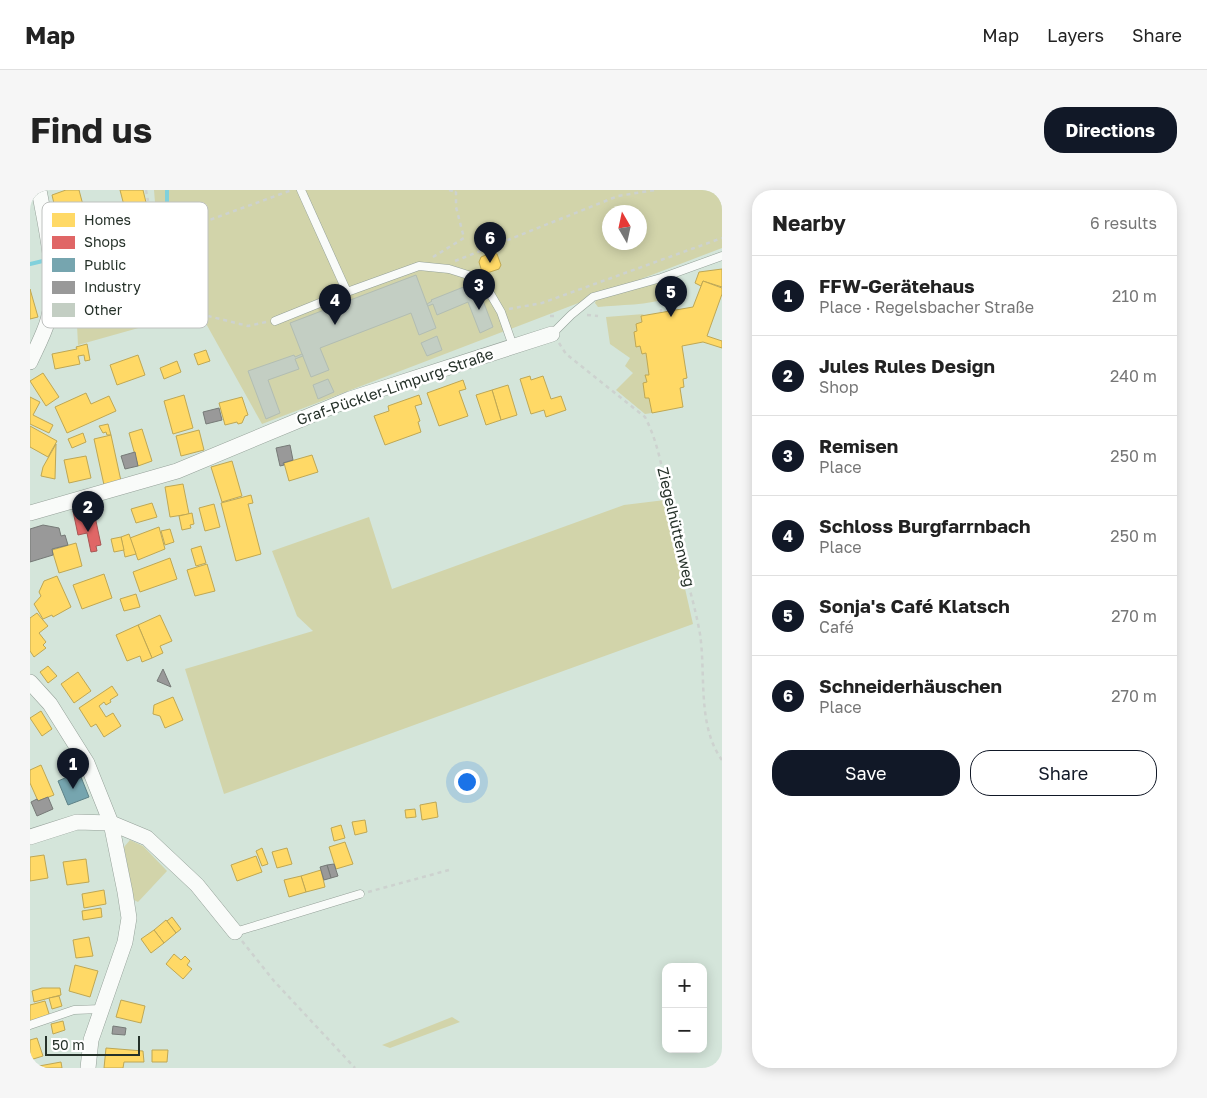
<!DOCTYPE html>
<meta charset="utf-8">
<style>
:root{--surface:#fff;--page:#f6f6f6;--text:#222;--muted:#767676;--line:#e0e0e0;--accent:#111827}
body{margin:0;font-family:"Golos Text",sans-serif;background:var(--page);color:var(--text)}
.controls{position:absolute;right:15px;bottom:15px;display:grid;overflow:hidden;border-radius:10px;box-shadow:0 2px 12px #0003}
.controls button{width:45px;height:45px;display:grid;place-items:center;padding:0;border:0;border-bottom:1px solid var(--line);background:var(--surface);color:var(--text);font:25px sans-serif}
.compass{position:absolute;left:572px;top:15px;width:45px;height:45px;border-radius:50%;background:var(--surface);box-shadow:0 2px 12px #0003;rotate:351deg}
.scale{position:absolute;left:15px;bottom:12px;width:95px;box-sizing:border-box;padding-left:5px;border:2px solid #253129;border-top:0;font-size:14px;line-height:18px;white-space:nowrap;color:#253129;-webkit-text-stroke:4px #fff;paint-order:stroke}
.you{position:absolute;left:436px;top:591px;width:18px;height:18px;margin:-12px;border:4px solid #fff;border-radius:50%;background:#1a73e8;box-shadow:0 0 0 8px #1a73e833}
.badge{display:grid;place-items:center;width:32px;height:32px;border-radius:50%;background:var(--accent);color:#fff;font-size:16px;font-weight:700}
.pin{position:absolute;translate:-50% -41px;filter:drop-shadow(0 1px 2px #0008)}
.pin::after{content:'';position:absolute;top:26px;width:18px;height:15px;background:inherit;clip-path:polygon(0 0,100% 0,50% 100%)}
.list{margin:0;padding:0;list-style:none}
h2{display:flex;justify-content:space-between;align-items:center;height:65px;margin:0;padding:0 20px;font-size:21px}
h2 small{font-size:16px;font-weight:400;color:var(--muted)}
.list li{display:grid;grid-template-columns:32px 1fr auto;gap:15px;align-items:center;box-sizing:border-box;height:80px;padding:0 20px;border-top:1px solid var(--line)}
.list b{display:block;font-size:19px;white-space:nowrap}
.list p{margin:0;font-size:16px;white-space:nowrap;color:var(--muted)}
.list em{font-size:16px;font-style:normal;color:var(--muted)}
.actions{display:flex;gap:10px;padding:15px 20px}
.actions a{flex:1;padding:11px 0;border:1px solid var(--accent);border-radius:20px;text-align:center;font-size:18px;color:var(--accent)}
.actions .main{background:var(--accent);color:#fff}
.map{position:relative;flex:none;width:692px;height:878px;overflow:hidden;border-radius:20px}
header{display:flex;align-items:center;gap:30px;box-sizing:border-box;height:70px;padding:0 25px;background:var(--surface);border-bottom:1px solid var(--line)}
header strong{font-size:24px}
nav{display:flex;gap:28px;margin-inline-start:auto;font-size:18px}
.intro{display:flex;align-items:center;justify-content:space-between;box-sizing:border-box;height:120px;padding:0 30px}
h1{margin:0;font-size:35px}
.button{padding:12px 22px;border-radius:20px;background:var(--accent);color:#fff;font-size:18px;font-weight:700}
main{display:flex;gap:30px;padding:0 30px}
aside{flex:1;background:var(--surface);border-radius:20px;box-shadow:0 2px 12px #0003}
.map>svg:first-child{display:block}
.green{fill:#d2d4aa;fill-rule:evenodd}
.homes{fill:#ffd966;stroke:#bea754}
.shops{fill:#e06666;stroke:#a85654}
.public{fill:#76a5af;stroke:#5e8287}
.industry{fill:#999;stroke:#767a77}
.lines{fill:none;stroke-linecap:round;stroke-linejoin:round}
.stream{stroke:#81d1dc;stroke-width:4}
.building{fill:#c3cec3;stroke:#b2bdb2}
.lane-casing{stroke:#94a098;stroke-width:9}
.street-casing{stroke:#94a098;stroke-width:16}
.path{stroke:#cdd2cf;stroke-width:2.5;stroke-dasharray:4 4;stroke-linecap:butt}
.lane{stroke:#f9fbf9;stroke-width:8}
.street{stroke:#f9fbf9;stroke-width:15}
.labels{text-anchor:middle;stroke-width:5;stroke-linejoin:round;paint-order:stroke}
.street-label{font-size:15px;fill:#253129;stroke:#fff}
.key{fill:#fff;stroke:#bec1bf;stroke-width:1}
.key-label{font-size:14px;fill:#253129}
</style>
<header>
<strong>Map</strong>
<nav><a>Map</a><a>Layers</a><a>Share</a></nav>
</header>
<div class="intro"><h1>Find us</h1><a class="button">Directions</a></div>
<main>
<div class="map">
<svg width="692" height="878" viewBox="0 0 692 878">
<rect width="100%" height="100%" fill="#d4e5da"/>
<!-- green -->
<g class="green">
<path d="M124,0H692V58L232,234L169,121L48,155L47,135L24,134L30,52L126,25ZM580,22H610V52H580Z"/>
<path d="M642,87L649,92L650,98C648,103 645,106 639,108C619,115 589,115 568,117L565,113L566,110Z"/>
<path d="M614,124L611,126L612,132L606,134L607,141L604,142L606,156H610L612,164L616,163L619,185H615L617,192L613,193L615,208H619L622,223L615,224L586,200L603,183L595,176L600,168L580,154L576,127Z"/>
<path d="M635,310L663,434L194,604L155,479L283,441L267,426L242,361L339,327L362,399L594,315Z"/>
<path d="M100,650L113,656L137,681L108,712L104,710L94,657Z"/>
<path d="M422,827L430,832L360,858L352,855Z"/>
</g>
<!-- homes -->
<g class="homes">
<path d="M36,0H49L53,15L34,19V16L25,18L22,5Z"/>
<path d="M90,0H113L119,25L98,31Z"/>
<path d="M463,62L467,64L471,75L469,79L457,83L452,82L449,72L451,67Z"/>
<path d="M692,79V97L673,91L671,96L665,93L669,82Z"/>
<path d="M673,91L692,98V104L677,146L692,151V158L673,152L652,156L657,188L653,189L654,197L650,198L653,217L622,223L619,208H615L613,193L617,192L615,185H619L616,163L612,164L610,156L606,157L604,142L607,141L606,134L612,132L611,126L663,117Z"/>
<path d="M0,99L8,127L0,129Z"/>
<path d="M57,154L60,170L55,171L54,165L48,166L50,174L25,179L22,164L47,159L46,157Z"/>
<path d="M176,160L180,171L168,175L164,164Z"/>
<path d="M108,165L115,185L87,195L80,175Z"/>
<path d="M147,171L151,182L134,189L130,178Z"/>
<path d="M13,183L29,207L16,216L0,191Z"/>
<path d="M500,186L501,190L513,186L521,209L531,206L536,220L516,227L514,220L501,224L490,189Z"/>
<path d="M433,190L436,199L429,201L438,226L409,236L397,203Z"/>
<path d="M478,195L487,225L471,230L462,200Z"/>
<path d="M462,200L471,230L456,235L446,205Z"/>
<path d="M56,203L61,214L79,206L86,221L37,243L25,217Z"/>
<path d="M154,205L163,238L143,244L134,211Z"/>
<path d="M389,205L392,214L385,216L390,231L388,232L391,242L355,255L344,226L359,221L358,216Z"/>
<path d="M0,207L10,212L3,225L23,235L19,243L0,234Z"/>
<path d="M212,207L218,225L215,226L212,233L208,234L207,232L195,235L189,213Z"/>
<path d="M78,234L81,245H77L76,242L73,243L69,236Z"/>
<path d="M0,236L27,251L18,267L0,257Z"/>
<path d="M112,239L122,271L108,276L99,243Z"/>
<path d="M169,240L174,260L151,266L146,246Z"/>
<path d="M53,243L56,252L42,258L38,249Z"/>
<path d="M81,245L91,291L74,295L64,249Z"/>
<path d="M26,254L25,289L11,286L13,277Z"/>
<path d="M282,265L288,282L259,291L254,273Z"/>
<path d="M56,266L61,288L39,293L34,270Z"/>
<path d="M202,271L212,306L192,312L181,277Z"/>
<path d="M153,294L159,324L140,327L135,297Z"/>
<path d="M221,305L223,313L218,314L231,364L206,371L191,313Z"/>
<path d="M122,313L127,327L106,333L101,319Z"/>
<path d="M184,314L190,337L175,341L169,318Z"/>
<path d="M162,323L164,334L160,335L161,338L152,340L149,326Z"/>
<path d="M129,337L135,359L108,370L100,348Z"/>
<path d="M140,339L144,352L135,355L131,341Z"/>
<path d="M99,344L106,364L95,367L91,347Z"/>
<path d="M91,347L94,360L84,362L81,349Z"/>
<path d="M46,353L52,376L29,383L22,360Z"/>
<path d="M171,356L176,373L166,376L161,359Z"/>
<path d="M140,368L147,389L110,402L103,382Z"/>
<path d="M177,374L185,401L165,406L157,380Z"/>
<path d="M74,384L82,408L52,419L43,395Z"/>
<path d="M27,386L41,417L23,427L22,425L13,429L4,414L11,406L9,402L14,391Z"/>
<path d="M106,404L110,417L94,421L90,409Z"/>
<path d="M7,423L18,436L9,443L16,452L13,455L16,458L4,467L0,461V428Z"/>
<path d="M130,425L142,451L130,456L133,463L122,468L108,435Z"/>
<path d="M108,435L122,468L112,472L110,466L97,471L86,445Z"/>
<path d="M18,476L27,486L18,493L10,482Z"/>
<path d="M48,482L61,501L44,513L31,494Z"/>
<path d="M82,496L88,505L80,510L81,512L76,515L74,512L69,516L76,527L83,523L91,536L74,547L66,534L61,537L49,518Z"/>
<path d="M143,507L153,530L135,538L130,526L123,524L124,515Z"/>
<path d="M11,521L22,539L12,546L0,528Z"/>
<path d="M11,575L24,605L8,611L0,593V580Z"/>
<path d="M406,612L408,627L392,630L390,615Z"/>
<path d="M385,619L386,627L376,628L375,620Z"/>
<path d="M335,630L337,642L325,645L322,632Z"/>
<path d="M311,635L315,648L304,651L301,638Z"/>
<path d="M315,652L323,674L306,679L299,657Z"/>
<path d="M232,658L238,674L232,676L226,661Z"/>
<path d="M257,658L262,674L247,678L242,662Z"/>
<path d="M14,665L18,688L0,691V667Z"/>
<path d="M226,666L232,682L207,691L201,675Z"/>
<path d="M56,669L59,692L37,695L33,672Z"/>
<path d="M291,680L295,697L276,702L271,686Z"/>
<path d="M271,686L276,702L259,707L254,690Z"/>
<path d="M74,700L76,714L54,718L52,704Z"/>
<path d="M71,718L72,727L53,730L52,721Z"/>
<path d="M142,727L151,739L146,743L137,731Z"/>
<path d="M136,730L146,743L134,753L124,740Z"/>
<path d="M124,740L134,753L121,763L111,749Z"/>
<path d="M59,747L63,766L46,768L43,750Z"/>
<path d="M144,764L151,770L155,766L160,771L157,775L162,779L153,789L136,774Z"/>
<path d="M45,775L68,781L60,807L39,801Z"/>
<path d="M12,798H30L31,805L4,812L2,801Z"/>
<path d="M29,806L32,816L22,819L19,808Z"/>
<path d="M91,810L115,816L111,833L86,827Z"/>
<path d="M15,811L20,827L0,833V815Z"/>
<path d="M33,831L35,840L23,844L21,834Z"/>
<path d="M7,848L13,866L0,870V850Z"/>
<path d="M76,858L113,861L114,872H94L93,878H74Z"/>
<path d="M122,860H138L137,872H122Z"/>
<path d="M31,872L32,878H10L9,876Z"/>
</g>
<!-- shops -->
<path class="shops" d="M63,317L71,355L66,356L67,361L61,362L57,343L48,345L43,321Z"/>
<!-- public -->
<path class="public" d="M49,582L59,607L38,615L28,591Z"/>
<!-- industry -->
<g class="industry">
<path d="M189,218L192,230L176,234L173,222Z"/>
<path d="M260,255L263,270L253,273L254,275L250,276L246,258Z"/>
<path d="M105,262L108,276L95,279L91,266Z"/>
<path d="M13,335L29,338L31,346L35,345L38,355L22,359L23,365L0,372V339Z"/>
<path d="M133,479L141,497L127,491Z"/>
<path d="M18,607L23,619L7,626L1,612L7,609L8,611Z"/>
<path d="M304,674L308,686L301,688L297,675Z"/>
<path d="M297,675L301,688L294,690L290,677Z"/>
<path d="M83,836L96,838L95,845L82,844Z"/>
</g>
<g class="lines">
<!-- stream -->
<g class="stream">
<path d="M24,69L122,45L137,30V0"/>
<path d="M0,74L17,70"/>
</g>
</g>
<!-- building -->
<g class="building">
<path d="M386,85L406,138L389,145L381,123L290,158L299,180L281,187L260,133Z"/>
<path d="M446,92L463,137L450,143L438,112L407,125L403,114L398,116L397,114L402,111L401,110Z"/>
<path d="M407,146L412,160L397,166L391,153Z"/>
<path d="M272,164L273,166L265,169L269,179L238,190L250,223L236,229L218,181L264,165L265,167Z"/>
<path d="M298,189L304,202L288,209L283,195Z"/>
</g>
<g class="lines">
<defs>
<g id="lane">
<path d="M271,0L317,102"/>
<path d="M245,131L317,102L389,76L419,79L438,85L454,93L471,122L483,156"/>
<path d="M522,144L541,125L563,107L631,88L692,66"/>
<path d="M205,742L330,704"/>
<path d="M0,835L44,820L71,819"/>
</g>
<g id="street">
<path d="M0,172C6,159 14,144 18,130C29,91 16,38 9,0"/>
<path d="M0,323L147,281L320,209L522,144"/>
<path d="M0,492L20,514L57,573L81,633L95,702L99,728L95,752L61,850L58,878"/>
<path d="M0,647L47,632L81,633L117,648L167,695L205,742"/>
</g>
</defs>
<!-- lane casing -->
<use href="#lane" class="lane-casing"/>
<!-- street casing -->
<use href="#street" class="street-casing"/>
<!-- path -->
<g class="path">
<path d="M116,0L118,11"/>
<path d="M419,0L426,2"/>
<path d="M403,67L434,48L426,17V2L429,0"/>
<path d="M425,71L588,6L625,0"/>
<path d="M479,119L512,113L692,48"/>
<path d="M631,119V122"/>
<path d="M557,125L568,126"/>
<path d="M520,126H526"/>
<path d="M236,132L218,136L178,126L156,105L140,61L145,46L160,37L262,0"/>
<path d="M529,153L536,164L615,227C634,264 635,305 645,345C653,378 664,410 670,444C676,484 667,536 692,570"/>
<path d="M338,702L419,680"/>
<path d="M212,751L244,791L325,878"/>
</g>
<!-- lane -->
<use href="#lane" class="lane"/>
<!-- street -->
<use href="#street" class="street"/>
</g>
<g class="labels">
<!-- street labels -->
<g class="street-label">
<text transform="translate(365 197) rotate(-19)" y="5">Graf-Pückler-Limpurg-Straße</text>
<text transform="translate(646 337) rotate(77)" y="5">Ziegelhüttenweg</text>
</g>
</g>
<!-- legend -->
<rect x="12" y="12" width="166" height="126" rx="8" class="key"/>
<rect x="22" y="23" width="23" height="14" fill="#ffd966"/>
<rect x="22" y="46" width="23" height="13" fill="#e06666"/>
<rect x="22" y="68" width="23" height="14" fill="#76a5af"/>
<rect x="22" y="91" width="23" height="13" fill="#999"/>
<rect x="22" y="113" width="23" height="14" fill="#c3cec3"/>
<g class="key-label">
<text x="54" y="35">Homes</text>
<text x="54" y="57">Shops</text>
<text x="54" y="80">Public</text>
<text x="54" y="102">Industry</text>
<text x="54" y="125">Other</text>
</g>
</svg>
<div class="controls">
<button>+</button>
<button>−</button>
</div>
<svg class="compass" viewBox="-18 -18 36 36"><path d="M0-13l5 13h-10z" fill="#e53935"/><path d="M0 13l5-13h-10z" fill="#767676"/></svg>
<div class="scale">50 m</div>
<div class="you"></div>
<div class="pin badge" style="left:43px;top:599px">1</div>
<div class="pin badge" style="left:58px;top:342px">2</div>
<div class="pin badge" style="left:449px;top:120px">3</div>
<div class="pin badge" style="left:305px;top:135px">4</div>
<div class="pin badge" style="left:641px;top:127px">5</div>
<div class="pin badge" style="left:460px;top:73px">6</div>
</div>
<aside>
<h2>Nearby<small>6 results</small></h2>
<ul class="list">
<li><span class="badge">1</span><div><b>FFW-Gerätehaus</b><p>Place · Regelsbacher Straße</p></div><em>210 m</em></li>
<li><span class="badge">2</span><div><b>Jules Rules Design</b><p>Shop</p></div><em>240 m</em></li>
<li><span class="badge">3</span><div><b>Remisen</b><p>Place</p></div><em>250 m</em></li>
<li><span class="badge">4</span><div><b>Schloss Burgfarrnbach</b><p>Place</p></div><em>250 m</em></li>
<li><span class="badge">5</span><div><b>Sonja's Café Klatsch</b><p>Café</p></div><em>270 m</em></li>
<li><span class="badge">6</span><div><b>Schneiderhäuschen</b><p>Place</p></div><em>270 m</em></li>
</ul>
<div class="actions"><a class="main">Save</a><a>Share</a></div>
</aside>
</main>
